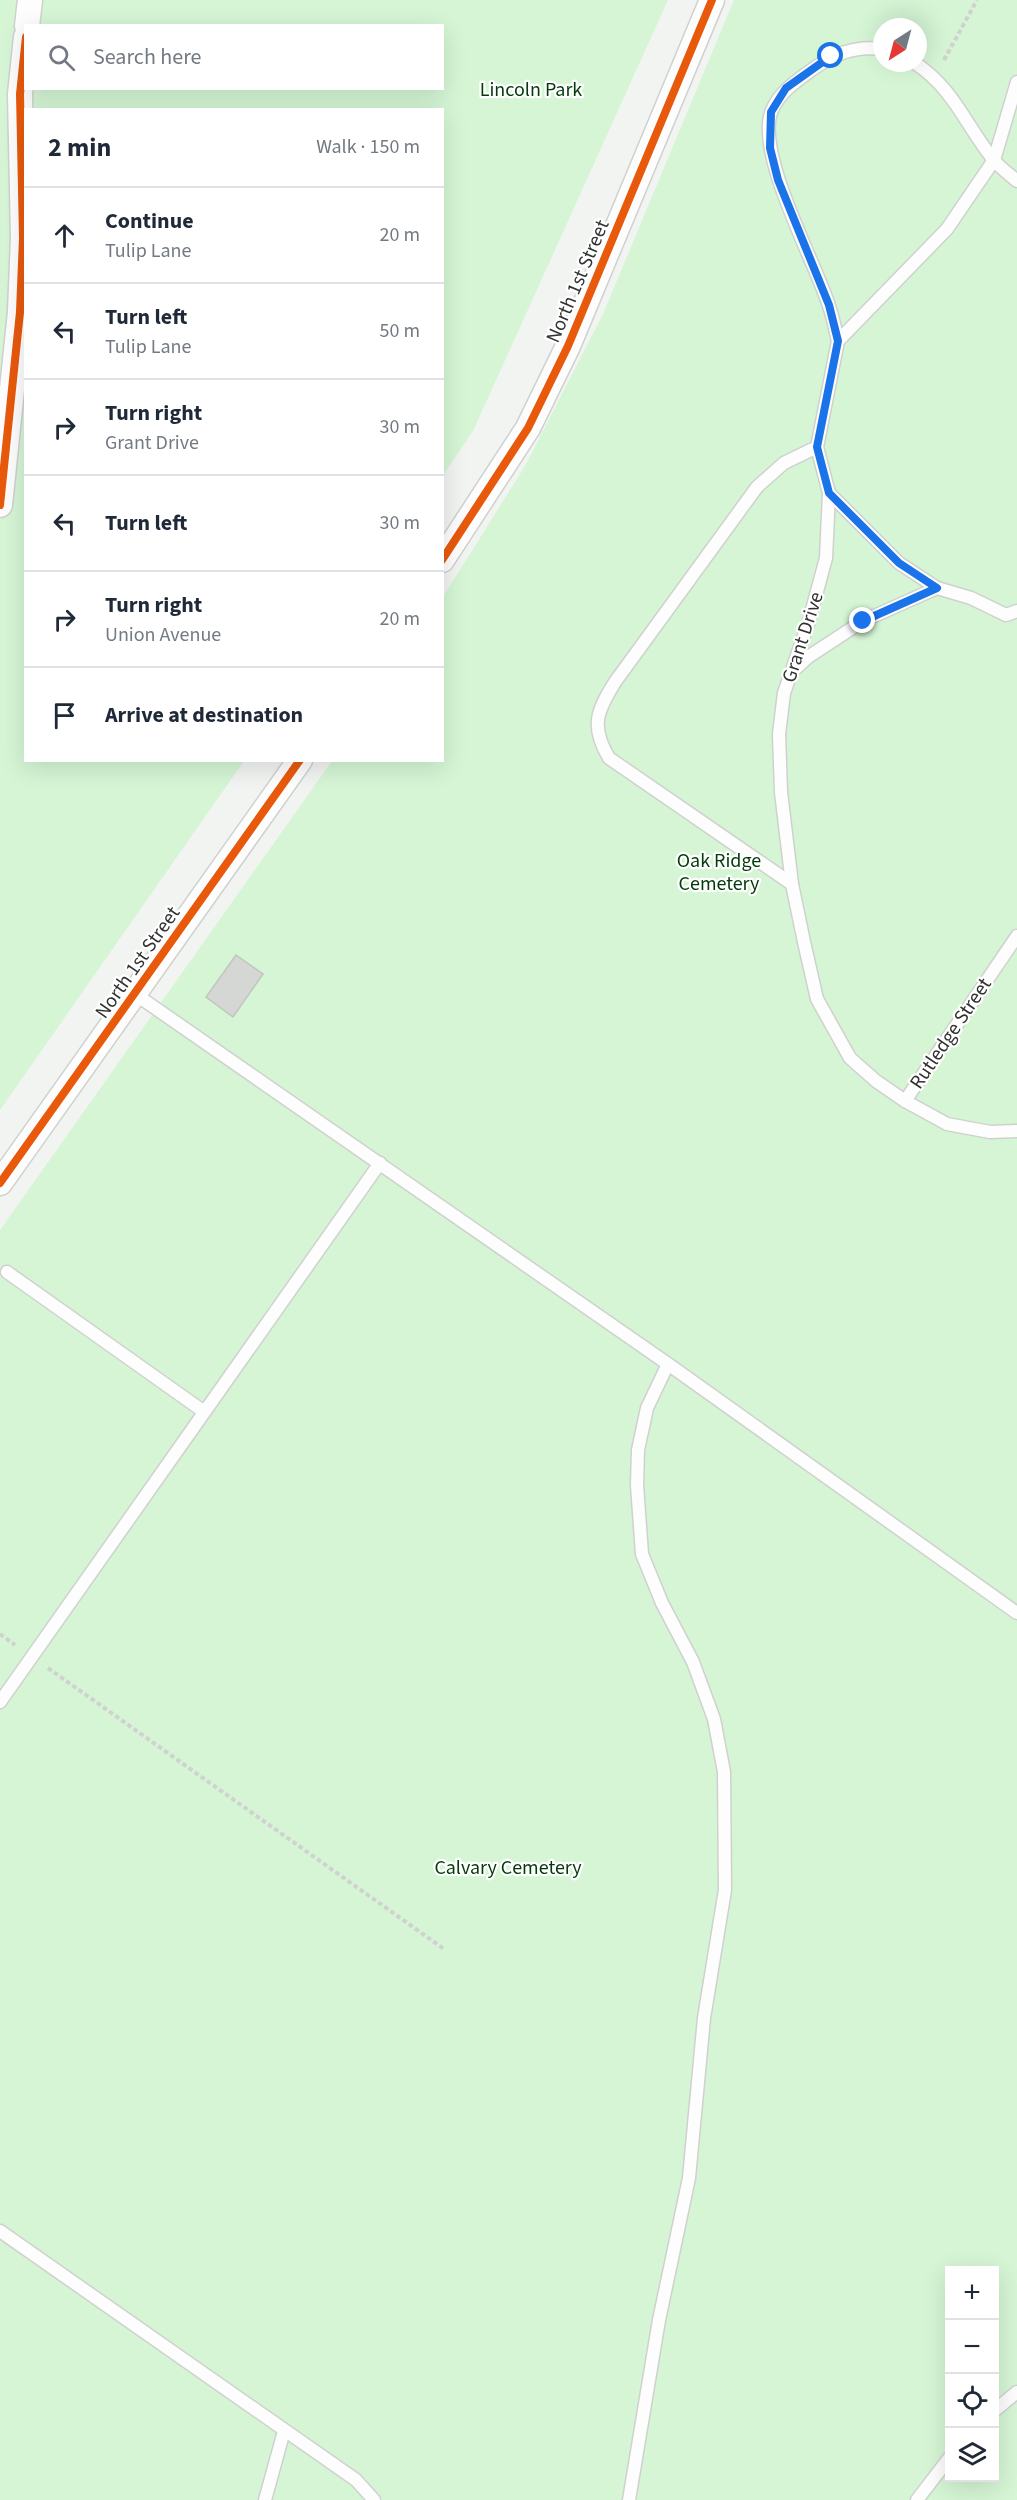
<!DOCTYPE html>
<meta charset="utf-8">
<style>
:root{--surface:#fff;--page:#f6f6f7;--text:#1f2937;--muted:#747a83;--line:#e0e1e3}
body{margin:0;font-family:"Source Sans 3",sans-serif;background:var(--page);color:var(--text)}
.controls{position:absolute;right:18px;bottom:18px;display:grid;overflow:hidden;border-radius:0px;box-shadow:0 6px 24px #0002}
.controls button{width:54px;height:54px;display:grid;place-items:center;padding:0;border:0;border-bottom:2px solid var(--line);background:var(--surface);color:var(--text);font:30px sans-serif}
.compass{position:absolute;left:873px;top:18px;width:54px;height:54px;border-radius:50%;background:var(--surface);box-shadow:0 6px 24px #0002;rotate:216deg}
.stop{position:absolute;width:18px;height:18px;margin:-14px;border:4px solid #1a73e8;border-radius:50%;background:#fff}
.stop.end{background:#1a73e8;border-color:#fff;box-shadow:0 2px 6px #0008}
.list{margin:0;padding:0;list-style:none}
h2{display:flex;justify-content:space-between;align-items:center;height:78px;margin:0;padding:0 24px;font-size:26px}
h2 small{font-size:20px;font-weight:400;color:var(--muted)}
.list li{display:grid;grid-template-columns:39px 1fr auto;gap:18px;align-items:center;box-sizing:border-box;height:96px;padding:0 24px;border-top:2px solid var(--line)}
.list b{display:block;font-size:22px;white-space:nowrap}
.list p{margin:0;font-size:20px;white-space:nowrap;color:var(--muted)}
.list em{font-size:20px;font-style:normal;color:var(--muted)}
.icon{flex:none;width:33px;height:33px;fill:none;stroke:currentColor;stroke-width:2;stroke-linecap:round;stroke-linejoin:round}
.map{position:relative;flex:none;width:1017px;height:2500px;overflow:hidden}
.search{position:absolute;background:var(--surface);box-shadow:0 6px 24px #0002;left:24px;top:24px;width:420px;height:66px;display:flex;align-items:center;gap:15px;box-sizing:border-box;padding:0 21px;border-radius:0px;color:var(--muted);font-size:22px}
.panel{position:absolute;background:var(--surface);box-shadow:0 6px 24px #0002;left:24px;top:108px;width:420px;height:654px;border-radius:0px}
.map>svg:first-child{display:block}
.green{fill:#d5f5d5;fill-rule:evenodd}
.building{fill:#d5d7d5;stroke:#c2c4c2;stroke-width:1.5}
.lines{fill:none;stroke-linecap:round;stroke-linejoin:round}
.service-casing{stroke:#cfd1cf;stroke-width:15}
.minor-casing{stroke:#cfd1cf;stroke-width:27}
.path{stroke:#d0d1d0;stroke-width:4;stroke-dasharray:4.5 3;stroke-linecap:butt}
.service{stroke:#fdfdfd;stroke-width:12}
.minor{stroke:#fdfdfd;stroke-width:24}
.cycleway-casing{stroke:#fff;stroke-width:11}
.cycleway{stroke:#e8590c;stroke-width:8}
.route{stroke:#1a73e8;stroke-width:8}
.labels{text-anchor:middle;stroke-width:4.5;stroke-linejoin:round;paint-order:stroke}
.park-label{font-size:20px;fill:#033a0b;stroke:#fff}
.street-label{font-size:20px;fill:#313331;stroke:#fff}
</style>
<div class="map">
<svg width="1017" height="2500" viewBox="0 0 1017 2500">
<rect width="100%" height="100%" fill="#f2f4f2"/>
<!-- green -->
<g class="green">
<path d="M0,0H668L473,431L443,475L442,110H26V760L244,761L0,1110ZM26,26H442V88H26Z"/>
<path d="M734,0H1017V2500H0V1230L332,761L442,760L443,597L525,466L603,314ZM882,27H918V63H882ZM950,2270H994V2478H950Z"/>
</g>
<!-- building -->
<path class="building" d="M236,955L263,974L233,1017L206,997Z"/>
<g class="lines">
<defs>
<g id="service">
<path d="M915,63C954,89 965,124 993,159C999,167 1009,174 1017,181"/>
<path d="M1017,82L994,160L947,229L838,341L817,447L829,493L826,558L809,621L784,693L779,734L781,792L792,884L804,942L817,999L850,1058L876,1081L905,1101L947,1124L990,1132L1017,1131"/>
<path d="M838,341C835,329 833,317 829,306C815,261 754,152 772,110C780,92 795,82 810,71C832,55 854,45 882,49"/>
<path d="M829,493L899,563L937,588"/>
<path d="M794,670L808,657L863,621L937,588L971,598L1006,615L1017,611"/>
<path d="M792,884L609,758C590,726 597,711 615,682L757,487L784,463L817,447"/>
<path d="M135,994L668,1364L1017,1613"/>
<path d="M905,1101L1017,936"/>
<path d="M7,1272L203,1411"/>
<path d="M0,1702L380,1163"/>
<path d="M0,2231L356,2480L374,2500"/>
<path d="M994,2411L1017,2392"/>
<path d="M265,2500L284,2431"/>
<path d="M629,2500L659,2320L689,2178L704,2018L725,1890L724,1772L714,1719L693,1662L662,1603L642,1554L637,1485L638,1450L647,1408L668,1364"/>
<path d="M917,2500L950,2457"/>
</g>
<g id="minor">
<path d="M27,26L30,0"/>
<path d="M0,505L20,312L23,238L20,94L26,37"/>
<path d="M442,560L528,428L568,346L712,0"/>
<path d="M0,1183L300,760"/>
</g>
</defs>
<!-- service casing -->
<use href="#service" class="service-casing"/>
<!-- minor casing -->
<use href="#minor" class="minor-casing"/>
<!-- path -->
<g class="path">
<path d="M944,60L977,0"/>
<path d="M0,1634L15,1645"/>
<path d="M48,1668L444,1949"/>
</g>
<!-- service -->
<use href="#service" class="service"/>
<!-- minor -->
<use href="#minor" class="minor"/>
<defs>
<g id="cycleway">
<path d="M0,505L20,312L23,238L20,94L26,37"/>
<path d="M442,560L528,428L568,346L712,0"/>
<path d="M0,1183L300,760"/>
</g>
</defs>
<!-- cycleway casing -->
<use href="#cycleway" class="cycleway-casing"/>
<!-- cycleway -->
<use href="#cycleway" class="cycleway"/>
</g>
<g class="lines">
<!-- route -->
<path class="route" d="M831,56L786,88L771,112L770,148L778,180L829,305L838,341L817,447L829,493L899,563L937,588L863,621"/>
</g>
<g class="labels">
<!-- park labels -->
<g class="park-label">
<text x="531" y="96">Lincoln Park</text>
<text x="719" y="867">Oak Ridge<tspan x="719" dy="23">Cemetery</tspan></text>
<text x="508" y="1874">Calvary Cemetery</text>
</g>
<!-- street labels -->
<g class="street-label">
<text transform="translate(577 281) rotate(-67)" y="7">North 1st Street</text>
<text transform="translate(802 637) rotate(-72)" y="7">Grant Drive</text>
<text transform="translate(137 962) rotate(-55)" y="7">North 1st Street</text>
<text transform="translate(950 1033) rotate(-56)" y="7">Rutledge Street</text>
</g>
</g>
</svg>
<div class="controls">
<button>+</button>
<button>−</button>
<button><svg class="icon" aria-label="locate" viewBox="0 0 24 24"><circle cx="12" cy="12" r="6"/><path d="M12 2v4M12 18v4M2 12h4M18 12h4"/></svg></button>
<button><svg class="icon" aria-label="layers" viewBox="0 0 24 24"><path d="M12 4l9 5-9 5-9-5zM3 14l9 5 9-5"/></svg></button>
</div>
<svg class="compass" viewBox="-18 -18 36 36"><path d="M0-13l5 13h-10z" fill="#e53935"/><path d="M0 13l5-13h-10z" fill="#747a83"/></svg>
<div class="stop" style="left:831px;top:56px"></div>
<div class="stop end" style="left:863px;top:621px"></div>
<div class="search"><svg class="icon" aria-label="search" viewBox="0 0 24 24"><circle cx="10" cy="10" r="6"/><path d="M15 15l6 6"/></svg>Search here</div>
<section class="panel">
<h2>2 min<small>Walk · 150 m</small></h2>
<ul class="list">
<li><svg class="icon" aria-label="ahead" viewBox="0 0 24 24"><path d="M12 20V5M6 11l6-6 6 6"/></svg><div><b>Continue</b><p>Tulip Lane</p></div><em>20 m</em></li>
<li><svg class="icon" aria-label="left" viewBox="0 0 24 24"><path d="M17 20v-9H6M10 6l-5 5 5 5"/></svg><div><b>Turn left</b><p>Tulip Lane</p></div><em>50 m</em></li>
<li><svg class="icon" aria-label="right" viewBox="0 0 24 24"><path d="M7 20v-9h11M14 6l5 5-5 5"/></svg><div><b>Turn right</b><p>Grant Drive</p></div><em>30 m</em></li>
<li><svg class="icon" aria-label="left" viewBox="0 0 24 24"><path d="M17 20v-9H6M10 6l-5 5 5 5"/></svg><div><b>Turn left</b></div><em>30 m</em></li>
<li><svg class="icon" aria-label="right" viewBox="0 0 24 24"><path d="M7 20v-9h11M14 6l5 5-5 5"/></svg><div><b>Turn right</b><p>Union Avenue</p></div><em>20 m</em></li>
<li><svg class="icon" aria-label="arrive" viewBox="0 0 24 24"><path d="M6 21V4h12l-3 4 3 4H6"/></svg><div><b>Arrive at destination</b></div></li>
</ul>
</section>
</div>
